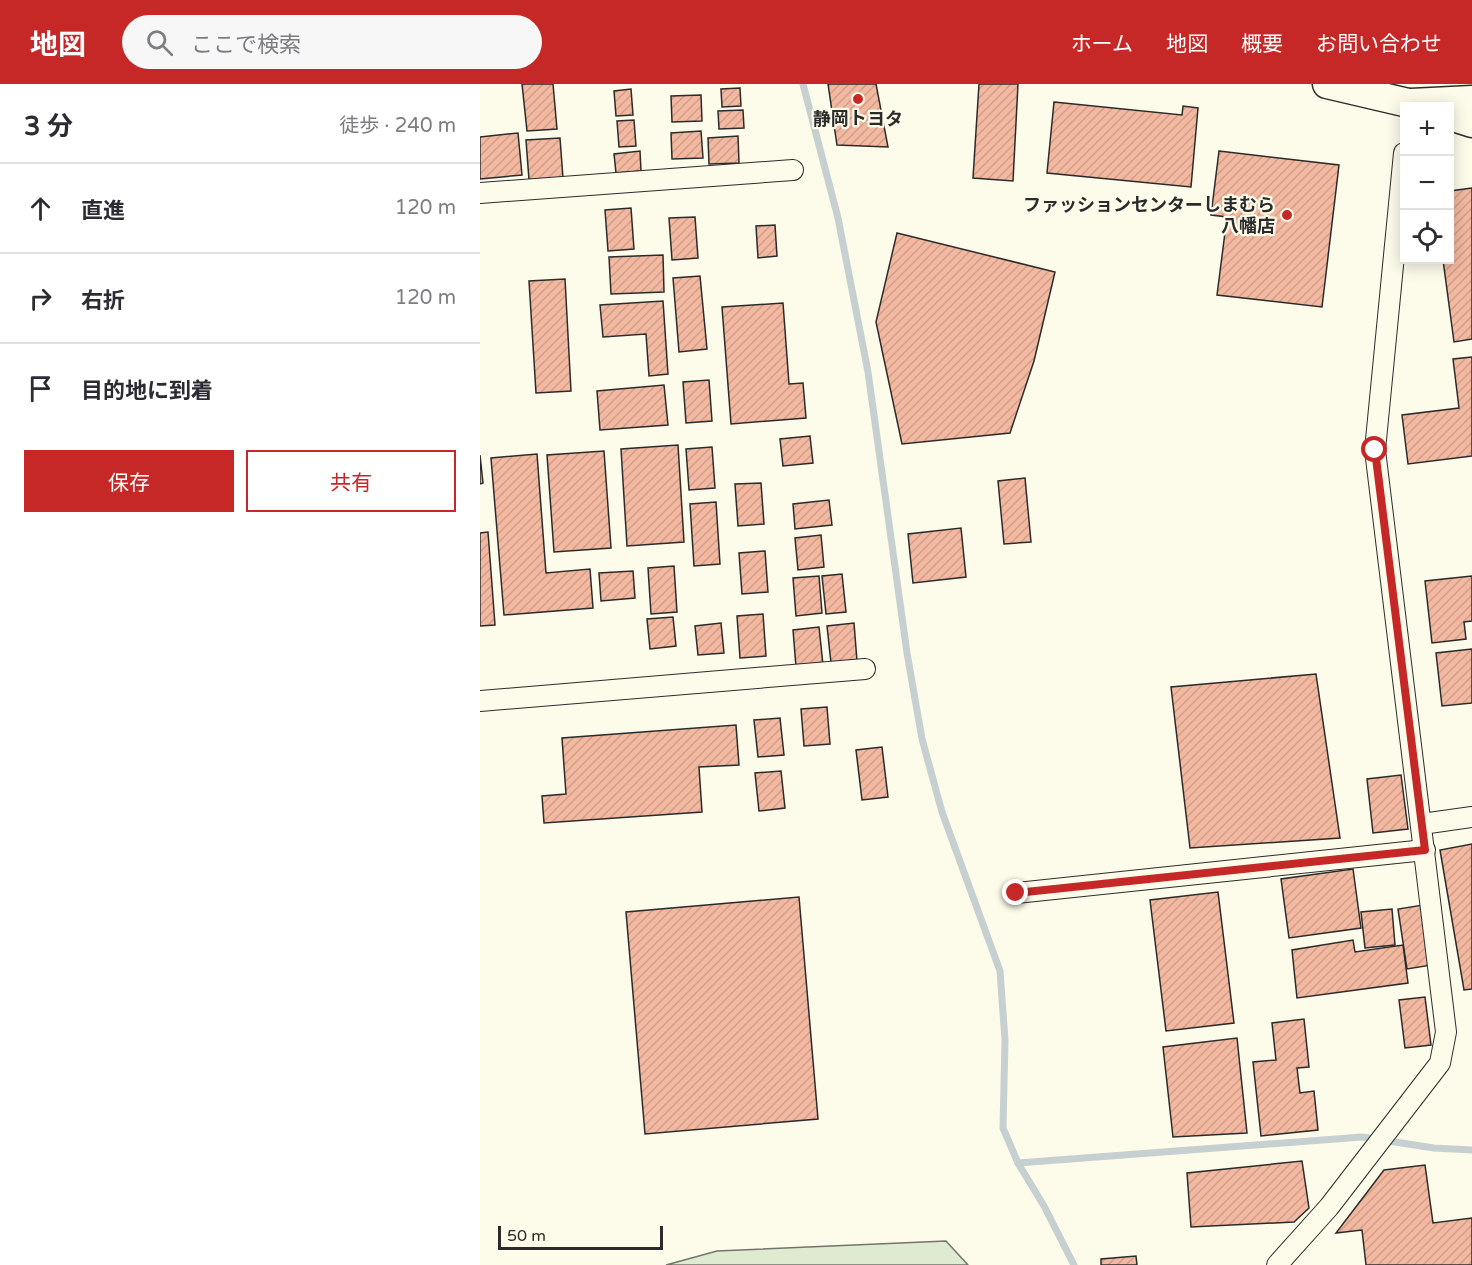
<!DOCTYPE html>
<html lang="ja">
<meta charset="utf-8">
<style>
:root{--surface:#fff;--page:#f7f7f7;--text:#2b2b33;--muted:#7c7c81;--line:#e1e1e2;--accent:#c62828}
body{margin:0;font-family:"Varela Round","Noto Sans JP",sans-serif;background:var(--page);color:var(--text)}
.controls{position:absolute;right:18px;top:18px;display:grid;overflow:hidden;border-radius:0px;box-shadow:0 3px 15px #0003}
.controls button{width:54px;height:54px;display:grid;place-items:center;padding:0;border:0;border-bottom:2px solid var(--line);background:var(--surface);color:var(--text);font:30px sans-serif}
.scale{position:absolute;left:18px;bottom:15px;width:165px;box-sizing:border-box;padding-left:6px;border:3px solid #2b2b2b;border-top:0;font-size:16px;line-height:21px;white-space:nowrap;color:#2b2b2b;-webkit-text-stroke:4px #fdfbea;paint-order:stroke}
.stop{position:absolute;width:18px;height:18px;margin:-14px;border:4px solid #c62828;border-radius:50%;background:#fff}
.stop.end{background:#c62828;border-color:#fff;box-shadow:0 2px 6px #0008}
.list{margin:0;padding:0;list-style:none}
h2{display:flex;justify-content:space-between;align-items:center;height:78px;margin:0;padding:0 24px;font-size:26px}
h2 small{font-size:20px;font-weight:400;color:var(--muted)}
.list li{display:grid;grid-template-columns:39px 1fr auto;gap:18px;align-items:center;box-sizing:border-box;height:90px;padding:0 24px;border-top:2px solid var(--line)}
.list b{display:block;font-size:22px;white-space:nowrap}
.list em{font-size:20px;font-style:normal;color:var(--muted)}
.actions{display:flex;gap:12px;padding:18px 24px}
.actions a{flex:1;padding:14px 0;border:2px solid var(--accent);border-radius:0px;text-align:center;font-size:21px;color:var(--accent)}
.actions .main{background:var(--accent);color:#fff}
.icon{flex:none;width:33px;height:33px;fill:none;stroke:currentColor;stroke-width:2;stroke-linecap:round;stroke-linejoin:round}
.map{position:relative;flex:none;width:992px;height:1181px;overflow:hidden}
header{display:flex;align-items:center;gap:36px;box-sizing:border-box;height:84px;padding:0 30px;background:var(--accent);color:#fff}
header strong{font-size:28px}
nav{display:flex;gap:33px;margin-inline-start:auto;font-size:21px}
.search{width:420px;height:54px;background:var(--page);display:flex;align-items:center;gap:15px;box-sizing:border-box;padding:0 21px;border-radius:33px;color:var(--muted);font-size:22px}
main{display:flex}
aside{flex:1;background:var(--surface)}
.map>svg:first-child{display:block}
.green{fill:#deebd1;stroke:#74746e;stroke-width:1.5}
.lines{fill:none;stroke-linecap:round;stroke-linejoin:round}
.stream{stroke:#c7d0d0;stroke-width:7}
.building{fill:url(#building-hatch);stroke:#2b2b2b;stroke-width:1.5}
.minor-casing{stroke:#2b2b2b;stroke-width:22}
.secondary-casing{stroke:#2b2b2b;stroke-width:31}
.minor{stroke:#fdfbea;stroke-width:20}
.secondary{stroke:#fdfbea;stroke-width:28}
.route{stroke:#c62828;stroke-width:8}
.poi-dot{fill:#c62828;stroke:#fdfbea;stroke-width:2}
.labels{text-anchor:middle;stroke-width:4.5;stroke-linejoin:round;paint-order:stroke}
.poi-label{font-size:18px;font-weight:bold;fill:#2b2b2b;stroke:#fdfbea}
</style>
<header>
<strong>地図</strong>
<div class="search"><svg class="icon" aria-label="search" viewBox="0 0 24 24"><circle cx="10" cy="10" r="6"/><path d="M15 15l6 6"/></svg>ここで検索</div>
<nav><a>ホーム</a><a>地図</a><a>概要</a><a>お問い合わせ</a></nav>
</header>
<main>
<aside>
<h2>3 分<small>徒歩 · 240 m</small></h2>
<ul class="list">
<li><svg class="icon" aria-label="ahead" viewBox="0 0 24 24"><path d="M12 20V5M6 11l6-6 6 6"/></svg><div><b>直進</b></div><em>120 m</em></li>
<li><svg class="icon" aria-label="right" viewBox="0 0 24 24"><path d="M7 20v-9h11M14 6l5 5-5 5"/></svg><div><b>右折</b></div><em>120 m</em></li>
<li><svg class="icon" aria-label="arrive" viewBox="0 0 24 24"><path d="M6 21V4h12l-3 4 3 4H6"/></svg><div><b>目的地に到着</b></div></li>
</ul>
<div class="actions"><a class="main">保存</a><a>共有</a></div>
</aside>
<div class="map">
<svg width="992" height="1181" viewBox="0 0 992 1181">
<defs>
<pattern id="building-hatch" width="6" height="6" patternUnits="userSpaceOnUse" patternTransform="scale(1.5)"><rect width="6" height="6" fill="#f2b8a0"/><path d="M-1 1l2-2M0 6l6-6M5 7l2-2" fill="none" stroke="#d09e8a"/></pattern>
</defs>
<rect width="100%" height="100%" fill="#fdfbea"/>
<!-- green -->
<path class="green" d="M466,1157L488,1181H186L237,1167Z"/>
<g class="lines">
<!-- stream -->
<g class="stream">
<path d="M323,0L358,134L388,288L427,569L442,655L462,728L520,887L525,956L523,1044L538,1079L564,1122L594,1181"/>
<path d="M538,1079L882,1053L954,1064L992,1066"/>
</g>
</g>
<!-- building -->
<g class="building">
<path d="M42,0H73L77,45L47,47Z"/>
<path d="M348,0H396L408,63L357,61Z"/>
<path d="M499,0H538L533,97L493,94Z"/>
<path d="M260,4L261,22L242,23L241,5Z"/>
<path d="M151,5L153,31L136,32L134,7Z"/>
<path d="M221,11L222,37L192,38L191,12Z"/>
<path d="M574,18L702,31L703,22L718,24L711,103L567,89Z"/>
<path d="M263,26L264,44L239,45L238,27Z"/>
<path d="M154,36L156,62L139,63L137,37Z"/>
<path d="M221,47L223,74L192,75L191,49Z"/>
<path d="M38,49L42,91L0,95V53Z"/>
<path d="M258,52L259,79L229,80L228,54Z"/>
<path d="M80,54L83,94L49,96L46,56Z"/>
<path d="M160,67L161,87L136,89L134,70Z"/>
<path d="M739,67L859,81L842,223L737,211L747,133L731,131Z"/>
<path d="M992,104V255L974,258L963,176H970V107Z"/>
<path d="M151,124L154,165L128,167L125,126Z"/>
<path d="M215,133L218,174L192,176L189,134Z"/>
<path d="M295,141L297,172L278,174L276,142Z"/>
<path d="M417,149L575,188L554,277L530,349L422,360L396,238Z"/>
<path d="M183,171L184,208L131,210L129,173Z"/>
<path d="M220,192L227,265L199,268L193,194Z"/>
<path d="M85,195L91,307L56,309L49,197Z"/>
<path d="M183,217L188,290L169,292L166,250L123,253L120,221Z"/>
<path d="M303,219L309,300L323,299L326,334L251,340L242,223Z"/>
<path d="M992,273V372L928,380L922,331L979,324L973,275Z"/>
<path d="M229,296L232,337L206,339L203,298Z"/>
<path d="M184,301L188,341L120,346L117,307Z"/>
<path d="M330,352L333,379L303,382L300,355Z"/>
<path d="M198,361L204,458L147,462L141,365Z"/>
<path d="M232,363L235,404L209,406L206,365Z"/>
<path d="M124,367L131,464L74,468L67,371Z"/>
<path d="M57,370L66,489L110,485L113,524L24,531L11,374Z"/>
<path d="M0,371L3,399L0,400Z"/>
<path d="M545,394L551,458L524,460L518,397Z"/>
<path d="M281,399L284,440L258,442L255,400Z"/>
<path d="M349,416L352,441L315,445L313,420Z"/>
<path d="M236,418L240,480L214,482L210,420Z"/>
<path d="M481,444L486,493L433,499L428,450Z"/>
<path d="M8,448L15,541L0,542V449Z"/>
<path d="M341,451L344,483L318,486L315,454Z"/>
<path d="M285,467L288,508L262,510L259,469Z"/>
<path d="M194,482L197,528L171,530L168,484Z"/>
<path d="M153,487L155,514L121,517L119,489Z"/>
<path d="M362,490L366,528L346,530L342,492Z"/>
<path d="M339,492L342,529L316,532L313,494Z"/>
<path d="M992,492V537L984,538L986,555L952,559L945,497Z"/>
<path d="M283,530L286,572L260,574L257,532Z"/>
<path d="M193,533L196,562L170,565L167,535Z"/>
<path d="M241,539L244,569L218,571L215,542Z"/>
<path d="M374,539L377,577L351,579L347,542Z"/>
<path d="M339,543L343,581L316,583L313,546Z"/>
<path d="M992,565V619L962,622L956,569Z"/>
<path d="M836,590L860,754L710,764L691,603Z"/>
<path d="M347,623L350,660L324,662L321,625Z"/>
<path d="M300,634L304,671L278,673L274,636Z"/>
<path d="M256,641L259,681L219,683L222,728L64,739L62,712L86,710L82,654Z"/>
<path d="M402,663L408,713L382,716L376,666Z"/>
<path d="M301,687L305,724L279,727L275,689Z"/>
<path d="M921,691L928,745L893,749L887,695Z"/>
<path d="M992,760V905L984,906L960,766Z"/>
<path d="M873,785L881,844L809,854L801,795Z"/>
<path d="M738,808L754,939L686,947L670,816Z"/>
<path d="M319,813L338,1035L165,1050L146,828Z"/>
<path d="M943,821L952,881L927,885L918,825Z"/>
<path d="M912,825L915,861L885,864L881,828Z"/>
<path d="M873,856L875,868L923,861L928,899L817,914L812,866Z"/>
<path d="M945,913L951,961L925,964L919,916Z"/>
<path d="M824,935L829,983L817,984L820,1009L834,1007L838,1046L781,1052L773,978L796,976L792,939Z"/>
<path d="M757,954L767,1049L693,1053L683,963Z"/>
<path d="M822,1077L829,1124L814,1138L711,1143L707,1089Z"/>
<path d="M945,1081L953,1139L992,1134V1181H886L882,1146L856,1149L904,1086Z"/>
<path d="M656,1172L657,1181H621V1175Z"/>
</g>
<g class="lines">
<defs>
<g id="minor">
<path d="M0,109L313,86"/>
<path d="M0,617L385,585"/>
<path d="M942,740L992,733"/>
<path d="M536,809L945,766"/>
<path d="M797,1181L849,1123L960,979L966,948L895,366L924,69"/>
</g>
<g id="secondary">
<path d="M847,0L941,22"/>
<path d="M931,19L992,16"/>
<path d="M970,32L992,39"/>
</g>
</defs>
<!-- minor casing -->
<use href="#minor" class="minor-casing"/>
<!-- secondary casing -->
<use href="#secondary" class="secondary-casing"/>
<!-- minor -->
<use href="#minor" class="minor"/>
<!-- secondary -->
<use href="#secondary" class="secondary"/>
</g>
<g class="lines">
<!-- route -->
<path class="route" d="M536,809L945,766L895,366"/>
</g>
<!-- markers -->
<g class="poi-dot">
<circle cx="378" cy="15" r="6"/>
<circle cx="807" cy="131" r="6"/>
</g>
<g class="labels">
<!-- poi labels -->
<g class="poi-label">
<text x="378" y="41">静岡トヨタ</text>
<text x="795" y="127" text-anchor="end">ファッションセンターしまむら<tspan x="795" dy="21">八幡店</tspan></text>
</g>
</g>
</svg>
<div class="controls">
<button>+</button>
<button>−</button>
<button><svg class="icon" aria-label="locate" viewBox="0 0 24 24"><circle cx="12" cy="12" r="6"/><path d="M12 2v4M12 18v4M2 12h4M18 12h4"/></svg></button>
</div>
<div class="scale">50 m</div>
<div class="stop" style="left:895px;top:366px"></div>
<div class="stop end" style="left:536px;top:809px"></div>
</div>
</main>
